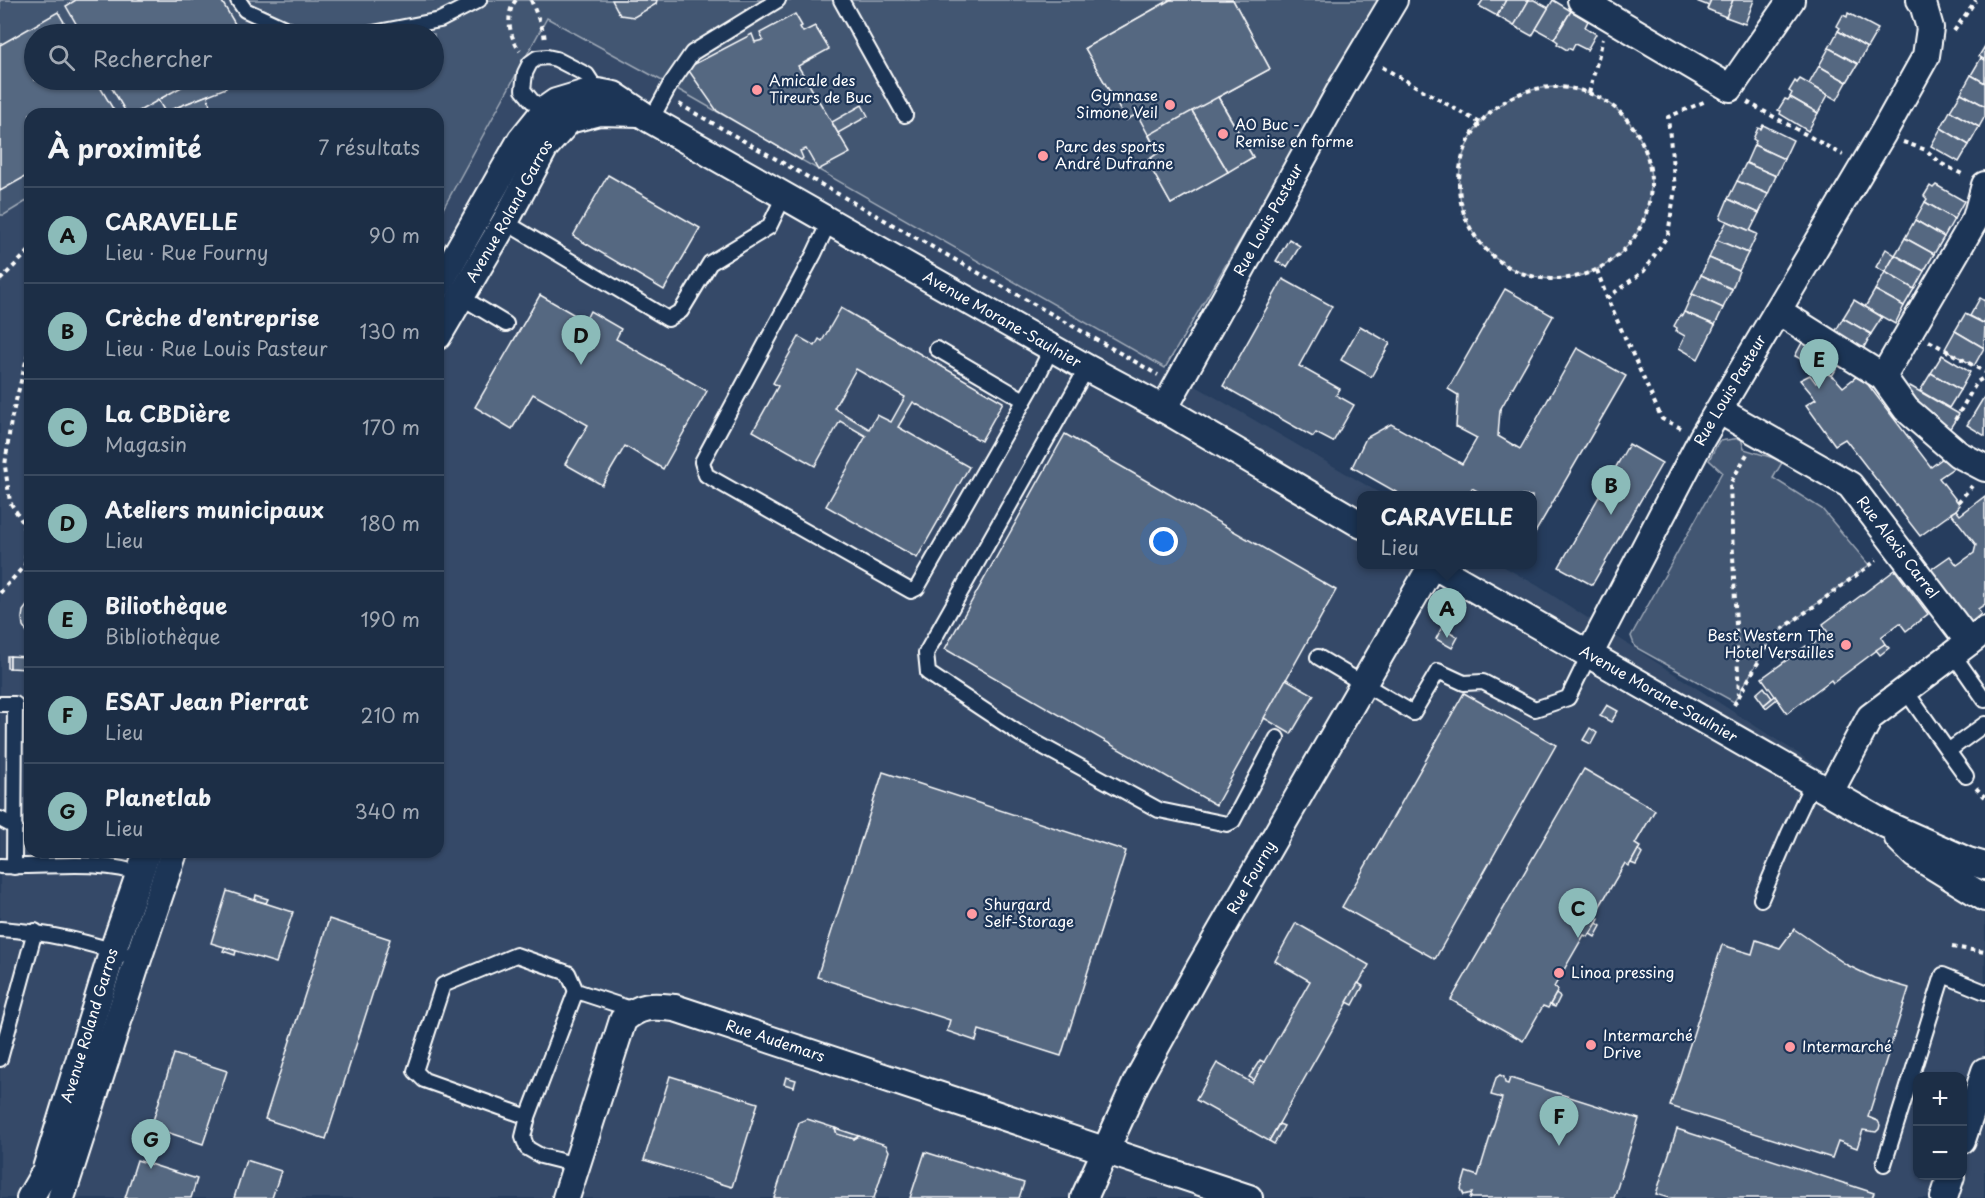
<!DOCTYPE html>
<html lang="fr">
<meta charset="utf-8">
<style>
:root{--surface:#1c2e46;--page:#293a51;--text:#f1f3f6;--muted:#a0a8b3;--line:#3a4a5f;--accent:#8bbbb9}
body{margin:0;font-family:"Playpen Sans",sans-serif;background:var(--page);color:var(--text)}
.controls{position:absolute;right:18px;bottom:18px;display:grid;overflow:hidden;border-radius:12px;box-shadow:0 2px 4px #0004}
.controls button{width:54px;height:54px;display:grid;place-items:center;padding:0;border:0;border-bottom:2px solid var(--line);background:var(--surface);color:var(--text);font:30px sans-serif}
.you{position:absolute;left:1164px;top:542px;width:21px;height:21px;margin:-15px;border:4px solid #fff;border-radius:50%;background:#1a73e8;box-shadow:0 0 0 9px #1a73e833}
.badge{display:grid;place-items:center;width:39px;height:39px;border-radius:50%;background:var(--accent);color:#111;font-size:20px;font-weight:700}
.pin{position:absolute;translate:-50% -50px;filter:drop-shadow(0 2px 3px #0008)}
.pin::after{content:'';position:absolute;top:32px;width:21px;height:18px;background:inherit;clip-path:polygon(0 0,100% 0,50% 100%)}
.popup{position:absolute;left:1357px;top:491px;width:180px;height:78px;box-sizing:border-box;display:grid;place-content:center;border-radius:12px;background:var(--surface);filter:drop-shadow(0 2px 4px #0005);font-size:20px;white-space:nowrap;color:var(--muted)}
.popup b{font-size:22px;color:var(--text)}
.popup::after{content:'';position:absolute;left:50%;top:100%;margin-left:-12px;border:12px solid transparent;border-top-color:var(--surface)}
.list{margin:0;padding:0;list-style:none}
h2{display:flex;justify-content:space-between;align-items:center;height:78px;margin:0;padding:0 24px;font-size:26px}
h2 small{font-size:20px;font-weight:400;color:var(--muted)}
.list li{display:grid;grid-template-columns:39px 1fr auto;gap:18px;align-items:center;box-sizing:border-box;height:96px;padding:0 24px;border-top:2px solid var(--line)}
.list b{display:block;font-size:22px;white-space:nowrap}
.list p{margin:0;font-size:20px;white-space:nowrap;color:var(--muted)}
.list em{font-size:20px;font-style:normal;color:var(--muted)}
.icon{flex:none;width:33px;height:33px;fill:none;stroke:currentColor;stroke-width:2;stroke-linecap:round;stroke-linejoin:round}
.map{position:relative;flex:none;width:1985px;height:1198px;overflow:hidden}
.search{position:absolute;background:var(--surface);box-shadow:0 2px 4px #0004;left:24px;top:24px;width:420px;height:66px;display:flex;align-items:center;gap:15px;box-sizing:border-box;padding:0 21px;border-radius:33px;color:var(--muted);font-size:22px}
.panel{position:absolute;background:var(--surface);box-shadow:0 2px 4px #0004;left:24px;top:108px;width:420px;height:750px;border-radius:18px}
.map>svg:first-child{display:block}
.built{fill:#344a68;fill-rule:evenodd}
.green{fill:#425672;stroke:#a0aab8;stroke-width:1.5;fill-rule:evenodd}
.building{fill:#556781;stroke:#fff;stroke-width:1.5;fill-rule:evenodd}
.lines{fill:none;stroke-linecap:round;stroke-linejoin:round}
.lane-casing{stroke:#fff;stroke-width:18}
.street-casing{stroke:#fff;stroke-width:30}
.path{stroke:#fff;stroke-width:4;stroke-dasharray:4.5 4.5;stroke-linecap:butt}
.lane{stroke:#1d3557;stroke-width:14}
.street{stroke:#1d3557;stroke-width:26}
.poi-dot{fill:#ff9aa2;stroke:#1d3557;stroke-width:2}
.labels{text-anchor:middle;stroke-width:4.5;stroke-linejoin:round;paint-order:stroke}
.poi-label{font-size:15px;fill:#fff;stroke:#1d3557;text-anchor:start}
.street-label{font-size:15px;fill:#fff;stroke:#1d3557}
</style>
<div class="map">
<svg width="1985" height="1198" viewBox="0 0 1985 1198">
<rect width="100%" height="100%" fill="#263d5e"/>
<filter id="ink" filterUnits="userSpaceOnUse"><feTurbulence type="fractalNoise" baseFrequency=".0167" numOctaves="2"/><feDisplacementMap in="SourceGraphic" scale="12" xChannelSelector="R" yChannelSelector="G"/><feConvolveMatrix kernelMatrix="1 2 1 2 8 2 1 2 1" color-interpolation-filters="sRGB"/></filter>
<g filter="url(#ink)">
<!-- built -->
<path class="built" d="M547,17L688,95L1165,368L1383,495L1362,496V564L1501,565L1538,586L1985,874L1984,1198H0V215H4L30,199V852H438V218ZM1918,1076H1962V1176H1918Z"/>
<!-- green -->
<g class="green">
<path d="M0,0H1382L1165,368L688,95L547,18L438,218V114H30V199L4,215H0ZM34,34H434V80H34Z"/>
<circle cx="1555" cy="183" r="96"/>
<path d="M1741,438L1744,449L1783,461L1773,478L1822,509L1869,565L1773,636L1734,702L1635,647L1631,636L1722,472L1709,460L1719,441Z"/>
</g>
<!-- building -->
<g class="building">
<path d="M76,0H221L241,34H82L66,6Z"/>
<path d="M612,0H657L656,4L634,17L620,15Z"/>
<path d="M1170,0H1233L1270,69L1149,135L1137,114L1126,120L1085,48Z"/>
<path d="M1170,0H1233L1270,69L1218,97L1253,157L1171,204L1147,161L1158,153L1137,114L1126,120L1085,48Z"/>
<path d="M1483,0H1506L1497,16L1479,6Z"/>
<path d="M1506,0H1529L1514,26L1497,16Z"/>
<path d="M1529,0H1534L1549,8L1532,36L1514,26Z"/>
<path d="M1553,0L1571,11L1554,39L1536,29Z"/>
<path d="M1694,0H1711L1709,6Z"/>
<path d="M1711,0H1733L1726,17L1707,9Z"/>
<path d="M1733,0H1754L1745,24L1726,17Z"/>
<path d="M1571,11L1588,21L1585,27L1596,34L1587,50L1575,44L1572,50L1568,48L1567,50L1557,44L1558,42L1554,39Z"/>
<path d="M58,12L71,34H34V80H96L116,114H30V174L0,191V45Z"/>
<path d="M1848,13L1878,29L1867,48L1838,31L1840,28L1837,26L1843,15L1847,17Z"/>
<path d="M795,14L802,26L800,27L803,32L815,26L829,49L798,66L850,153L818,170L806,149L800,151L803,158L801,160L717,111L687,68L752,34L755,42L763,40L760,33Z"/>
<path d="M1838,31L1867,48L1858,64L1829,48Z"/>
<path d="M1985,46V60L1979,56Z"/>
<path d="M1829,48L1858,64L1847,82L1819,66Z"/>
<path d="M1981,58L1985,60V83L1971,75Z"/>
<path d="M1819,66L1847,82L1837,100L1809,84Z"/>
<path d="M1971,75L1985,83V106L1961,93Z"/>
<path d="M1800,79L1828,95L1818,113L1790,97L1792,93L1789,91L1795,81L1797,83Z"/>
<path d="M107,80H194L134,114H127Z"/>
<path d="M194,80H221L226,88L165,112L158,100Z"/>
<path d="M1961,93L1985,106V116L1979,127L1950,111Z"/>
<path d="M208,95L211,114H160Z"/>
<path d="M1218,97L1253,157L1228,172L1192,111Z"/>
<path d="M1790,97L1818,113L1808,131L1780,114L1781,111L1778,110L1785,99L1788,100Z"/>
<path d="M862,105L868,116L838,133L832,122Z"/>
<path d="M1192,111L1228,172L1171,204L1147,161L1158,153L1149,135Z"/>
<path d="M1950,111L1979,127L1969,145L1941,128Z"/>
<path d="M1763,125L1793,140L1784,159L1754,145L1756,141L1753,139L1758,128L1761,129Z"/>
<path d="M1941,128L1969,145L1959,162L1931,146Z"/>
<path d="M1754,145L1784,159L1776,176L1746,163Z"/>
<path d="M1746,163L1776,176L1768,194L1737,181Z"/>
<path d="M608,175L700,228L664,290L573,236Z"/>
<path d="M1737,181L1768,194L1759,213L1728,199Z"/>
<path d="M1936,185L1964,201L1954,219L1925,202L1927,199L1924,196L1930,186L1933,188Z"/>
<path d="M1728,199L1759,213L1750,231L1720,218Z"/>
<path d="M1925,202L1954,219L1944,237L1915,220Z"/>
<path d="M1915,220L1944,237L1934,254L1905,238Z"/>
<path d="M1727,221L1757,234L1748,253L1717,240Z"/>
<path d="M1905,238L1934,254L1924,271L1895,255Z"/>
<path d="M1289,239L1300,246L1287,267L1276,261Z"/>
<path d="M1717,240L1748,253L1739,271L1709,258Z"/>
<path d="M1886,249L1895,255L1885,272L1876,267Z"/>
<path d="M1895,255L1924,271L1914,289L1885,272Z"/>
<path d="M1709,258L1739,271L1732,289L1701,275Z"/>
<path d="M1885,272L1914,289L1904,306L1875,290Z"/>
<path d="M1701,275L1732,289L1723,308L1692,294Z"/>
<path d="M1283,279L1332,306L1299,366L1340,389L1336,395L1354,405L1333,442L1316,433L1313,437L1223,386Z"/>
<path d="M1505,289L1553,316L1500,410L1498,436L1520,449L1577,348L1626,376L1532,538V496H1486L1472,488L1468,496H1403L1352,467L1366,438L1391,424L1462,464L1477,438L1456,427L1458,395L1448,389Z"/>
<path d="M1875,290L1904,306L1895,324L1865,307Z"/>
<path d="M1692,294L1723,308L1715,325L1684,312Z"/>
<path d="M540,295L585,321L590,311L621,329L616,339L707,391L663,469L625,446L602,485L565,464L588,425L533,394L512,429L475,407Z"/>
<path d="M1980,298L1985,301V324L1970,316Z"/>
<path d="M1854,300L1882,317L1871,334L1843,318Z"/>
<path d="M841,308L1003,402L981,441L913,402L898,427L969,467L917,558L826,506L866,436L840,421L815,466L753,431L778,386L773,383L799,337L815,346L819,339L822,341ZM856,369L905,397L891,422L877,415L869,429L834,408Z"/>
<path d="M1684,312L1715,325L1698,359L1679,348L1685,336L1676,331L1677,328L1674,326L1680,315L1682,316Z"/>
<path d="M1965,314L1985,324L1984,348L1955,331Z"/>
<path d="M1843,318L1871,334L1861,353L1833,336Z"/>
<path d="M1360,326L1390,343L1371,377L1341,360Z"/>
<path d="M1955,331L1984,348L1974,366L1945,349Z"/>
<path d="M1804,339L1841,361L1832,376L1795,356Z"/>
<path d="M1942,355L1970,372L1960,390L1931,373Z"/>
<path d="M1825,372L1835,378L1843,387L1856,377L1866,382L1931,467L1947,455L1955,467L1939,478L1960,505L1956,510L1920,536L1845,439L1835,445L1806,405L1816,399L1800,380L1810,375L1816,383L1822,379Z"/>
<path d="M1931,373L1960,390L1949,408L1920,391Z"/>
<path d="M1910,386L1959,414L1949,430L1905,394Z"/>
<path d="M1984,397H1985V436L1967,425Z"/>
<path d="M1065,434L1336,590L1216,805L945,649Z"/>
<path d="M1629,444L1662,463L1592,585L1559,567Z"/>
<path d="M1985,496V604L1978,609L1981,614L1970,623L1930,570L1950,556L1957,565L1974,553L1976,545L1951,513L1956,510L1960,515Z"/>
<path d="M1895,570L1928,614L1906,631L1900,623L1881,637L1885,644L1833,683L1831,680L1787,713L1762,678L1806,646L1808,648L1828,633L1823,624Z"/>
<path d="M29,603H30V636L23,626L22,618L23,611Z"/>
<path d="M1442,627L1458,637L1452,648L1436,639Z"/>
<path d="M1885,644L1889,648L1880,655L1876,650Z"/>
<rect x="7" y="656" width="3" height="12"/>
<path d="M10,656L29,657L28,669L10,668Z"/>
<path d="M1286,679L1314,695L1291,734L1264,718Z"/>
<path d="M1764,687L1772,698L1764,705L1756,694Z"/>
<path d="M1464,693L1556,745L1435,959L1342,907Z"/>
<path d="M1775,696L1777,699L1766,708L1764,705Z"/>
<path d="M1607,705L1618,711L1611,722L1600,716Z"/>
<path d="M1590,728L1597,733L1591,744L1583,740Z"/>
<path d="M1584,769L1655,810L1635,844L1640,847L1629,866L1625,863L1594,916L1599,919L1597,923L1588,937L1584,935L1554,987L1558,990L1548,1008L1543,1006L1523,1041L1451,1000Z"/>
<path d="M883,772L1126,851L1061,1056L979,1030L976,1041L947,1031L950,1020L817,977Z"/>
<path d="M1638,850L1642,854L1636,865L1631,863Z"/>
<path d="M227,891L293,912L276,963L211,943Z"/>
<path d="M256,895L268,899L266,903L255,900Z"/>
<path d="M329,919L390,939L326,1139L265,1119Z"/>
<path d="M1296,923L1369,965L1269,1141L1196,1100L1217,1063L1252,1083L1264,1062L1310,981L1275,961Z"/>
<path d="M1597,923L1601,926L1595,937L1590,934Z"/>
<path d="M1794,929L1847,965L1874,978L1909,988L1868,1117L1878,1121L1880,1125L1879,1129L1876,1132L1863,1130L1857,1148L1838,1141L1832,1158L1670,1106L1722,945L1752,954L1756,940L1780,948Z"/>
<path d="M225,947L236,951L235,955L223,951Z"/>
<path d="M1358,983L1363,986L1353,1005L1347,1002Z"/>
<path d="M1556,994L1560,997L1555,1007L1550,1005Z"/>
<path d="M174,1054L227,1071L203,1144L151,1127Z"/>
<path d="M1260,1060L1264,1062L1254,1080L1249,1077Z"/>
<path d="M1500,1075L1504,1077L1505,1083L1508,1084L1510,1078L1639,1119L1614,1198H1470L1472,1193L1464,1195L1461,1189L1466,1172L1478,1176L1502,1098L1491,1095L1496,1078Z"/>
<path d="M670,1076L758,1103L732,1187L644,1160Z"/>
<path d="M786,1077L796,1080L794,1087L784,1084Z"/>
<path d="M807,1119L835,1128L837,1134L854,1139L859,1136L886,1145L889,1151L874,1198H774L799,1122Z"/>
<path d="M1279,1124L1284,1126L1274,1144L1269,1141Z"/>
<path d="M835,1128L859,1136L854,1139L837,1134Z"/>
<path d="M1677,1129L1874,1193L1872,1198H1669L1656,1194Z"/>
<path d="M925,1152L1024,1183L1019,1198H910Z"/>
<path d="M137,1160L197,1179L191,1198H125Z"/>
<path d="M246,1160L281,1171L272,1198H234Z"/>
</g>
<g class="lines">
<defs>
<g id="lane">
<path d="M238,0L245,10L291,31L352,34"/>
<path d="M841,0L905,115"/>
<path d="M368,34L440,20L479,0"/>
<path d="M546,109L532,101L523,90L525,73L530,63L537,58L547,57L556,59L587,75L598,92"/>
<path d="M651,120L670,85L692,53L778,0"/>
<path d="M505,222L668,319L681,311L710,263L769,227L784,196"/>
<path d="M829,222L814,254L702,462L706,475L911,591L917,588L1035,382L1052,347"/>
<path d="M461,297L506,324"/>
<path d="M937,349L1024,400"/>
<path d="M1087,368L926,653L928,673L1020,734L1159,810L1227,824L1233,821L1277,738"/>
<path d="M1953,654L1985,700"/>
<path d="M1318,657L1413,713L1438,671L1464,683L1483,682L1535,709L1568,698L1589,655"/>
<path d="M1905,690L1948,751L1985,724"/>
<path d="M0,704H15L14,867"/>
<path d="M1948,751L1966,776"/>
<path d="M0,819L15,827"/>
<path d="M0,866C48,868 98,858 144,875"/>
<path d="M1761,899L1789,833L1813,782"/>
<path d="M0,929C48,932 93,943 138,959"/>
<path d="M0,1059L35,931"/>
<path d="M528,1117L576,991"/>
<path d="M1884,1164L1943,975L1985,992"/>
<path d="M577,1165L541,1156L527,1148L523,1137L528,1117L424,1080L415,1071L443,985L516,955L568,973L576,991L634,1010"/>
</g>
<g id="street">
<path d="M1581,0L1730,88L1791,0"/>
<path d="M553,113L569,120L599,112L640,113"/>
<path id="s1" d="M438,286L521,140L546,109L556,102L586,93L598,92L614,95L651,120L1087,368L1164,409L1362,525"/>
<path d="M1778,311L1883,377L1906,409L1958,454L1985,468"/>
<path id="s2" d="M438,336L505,222L545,147L569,120"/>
<path d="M1883,377L1976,218L1985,185"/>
<path id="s3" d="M1164,409L1342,87L1394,0"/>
<path id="s4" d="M1720,411L1850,485L1969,642"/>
<path id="s5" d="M1431,564L1885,824L1968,861L1985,866"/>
<path id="s6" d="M1589,655L1702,438L1883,133L1926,56L1930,28L1923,4L1920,0"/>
<path d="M1830,792L1870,717L1985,630"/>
<path d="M1898,838L1915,855L1985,898"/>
<path d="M1962,1140L1985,1071"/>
<path id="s7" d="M30,1198L45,1172L113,950L147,852"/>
<path d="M61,1198L138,959L174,852"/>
<path id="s8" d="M566,1198L623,1020C641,1004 653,1006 675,1008L1249,1198"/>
<path id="s9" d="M1084,1198L1136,1083L1200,967L1432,565"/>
<path d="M1944,1198L1951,1176"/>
</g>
</defs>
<!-- lane casing -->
<use href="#lane" class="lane-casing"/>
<!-- street casing -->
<use href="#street" class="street-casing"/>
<!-- path -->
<g class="path">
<path d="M516,0C504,14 510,38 520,51"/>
<path d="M531,0L544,33L545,42"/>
<path d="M1954,31L1976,0"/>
<path d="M1382,67L1480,123"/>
<circle cx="1555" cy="183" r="96"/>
<path d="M1589,93L1603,39"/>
<path d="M1747,102L1843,155"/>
<path d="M679,104C838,195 999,283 1158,375"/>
<path d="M1903,142L1926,150L1942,164L1964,175"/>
<path d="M1597,270L1607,298"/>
<path d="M0,280L30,250"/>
<path d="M1929,341L1985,372"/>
<path d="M1955,420L1977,382L1985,377"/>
<path d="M1681,428L1662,419L1607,298L1644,271L1668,235L1675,188L1668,117L1706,101"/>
<path d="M1958,502L1972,486"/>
<path d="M0,593L25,565L27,541L22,521L10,502L5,466L11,420L30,346"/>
<path d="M1739,697L1730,484L1747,454"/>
<path d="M1734,705L1773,636L1877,560"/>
<path d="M1976,788L1985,797"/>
<path d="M1952,947L1985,952"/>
</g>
<!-- lane -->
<use href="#lane" class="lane"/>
<!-- street -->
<use href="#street" class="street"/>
</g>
</g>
<!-- markers -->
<g class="poi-dot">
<circle cx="757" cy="90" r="6"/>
<circle cx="1170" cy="105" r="6"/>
<circle cx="1223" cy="134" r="6"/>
<circle cx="1043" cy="156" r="6"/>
<circle cx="1846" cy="645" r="6"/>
<circle cx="972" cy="914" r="6"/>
<circle cx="1559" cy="973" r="6"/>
<circle cx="1591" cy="1045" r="6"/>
<circle cx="1790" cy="1047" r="6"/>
</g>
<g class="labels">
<!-- poi labels -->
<g class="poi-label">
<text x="769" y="86">Amicale des<tspan x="769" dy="17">Tireurs de Buc</tspan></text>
<text x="1158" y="101" text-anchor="end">Gymnase<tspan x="1158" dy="17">Simone Veil</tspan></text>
<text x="1235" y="130">AO Buc -<tspan x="1235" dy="17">Remise en forme</tspan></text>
<text x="1055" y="152">Parc des sports<tspan x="1055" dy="17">André Dufranne</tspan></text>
<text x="1834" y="641" text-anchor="end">Best Western The<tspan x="1834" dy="17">Hotel Versailles</tspan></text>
<text x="984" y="910">Shurgard<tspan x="984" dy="17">Self-Storage</tspan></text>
<text x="1571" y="978">Linoa pressing</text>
<text x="1603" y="1041">Intermarché<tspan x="1603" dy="17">Drive</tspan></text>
<text x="1802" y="1052">Intermarché</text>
</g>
<!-- street labels -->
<g class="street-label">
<text dy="5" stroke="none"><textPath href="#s2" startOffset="144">Avenue Roland Garros</textPath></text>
<text dy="5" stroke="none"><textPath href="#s3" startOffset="216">Rue Louis Pasteur</textPath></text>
<text dy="5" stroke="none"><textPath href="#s1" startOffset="728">Avenue Morane-Saulnier</textPath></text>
<text dy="5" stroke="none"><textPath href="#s6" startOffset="300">Rue Louis Pasteur</textPath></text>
<text dy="5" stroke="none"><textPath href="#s4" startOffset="228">Rue Alexis Carrel</textPath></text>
<text dy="5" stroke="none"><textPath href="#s5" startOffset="262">Avenue Morane-Saulnier</textPath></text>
<text dy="5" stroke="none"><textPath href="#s9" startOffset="362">Rue Fourny</textPath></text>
<text dy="5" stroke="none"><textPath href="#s7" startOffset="183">Avenue Roland Garros</textPath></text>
<text dy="5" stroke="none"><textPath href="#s8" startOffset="348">Rue Audemars</textPath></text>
</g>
</g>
</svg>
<div class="controls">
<button>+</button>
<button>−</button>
</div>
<div class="you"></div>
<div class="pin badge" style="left:1447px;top:638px">A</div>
<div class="popup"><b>CARAVELLE</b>Lieu</div>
<div class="pin badge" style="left:1611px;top:515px">B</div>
<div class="pin badge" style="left:1578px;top:938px">C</div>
<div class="pin badge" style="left:581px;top:365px">D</div>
<div class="pin badge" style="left:1819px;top:389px">E</div>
<div class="pin badge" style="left:1559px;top:1146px">F</div>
<div class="pin badge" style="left:151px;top:1169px">G</div>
<div class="search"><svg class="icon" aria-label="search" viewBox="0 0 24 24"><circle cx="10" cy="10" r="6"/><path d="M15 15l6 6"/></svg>Rechercher</div>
<section class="panel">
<h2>À proximité<small>7 résultats</small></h2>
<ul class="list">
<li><span class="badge">A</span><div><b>CARAVELLE</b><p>Lieu · Rue Fourny</p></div><em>90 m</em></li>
<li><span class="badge">B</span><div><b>Crèche d'entreprise</b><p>Lieu · Rue Louis Pasteur</p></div><em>130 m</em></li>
<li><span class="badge">C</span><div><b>La CBDière</b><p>Magasin</p></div><em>170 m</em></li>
<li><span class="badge">D</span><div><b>Ateliers municipaux</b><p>Lieu</p></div><em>180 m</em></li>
<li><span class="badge">E</span><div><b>Biliothèque</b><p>Bibliothèque</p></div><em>190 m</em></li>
<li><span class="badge">F</span><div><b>ESAT Jean Pierrat</b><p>Lieu</p></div><em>210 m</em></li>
<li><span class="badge">G</span><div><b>Planetlab</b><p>Lieu</p></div><em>340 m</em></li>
</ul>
</section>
</div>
